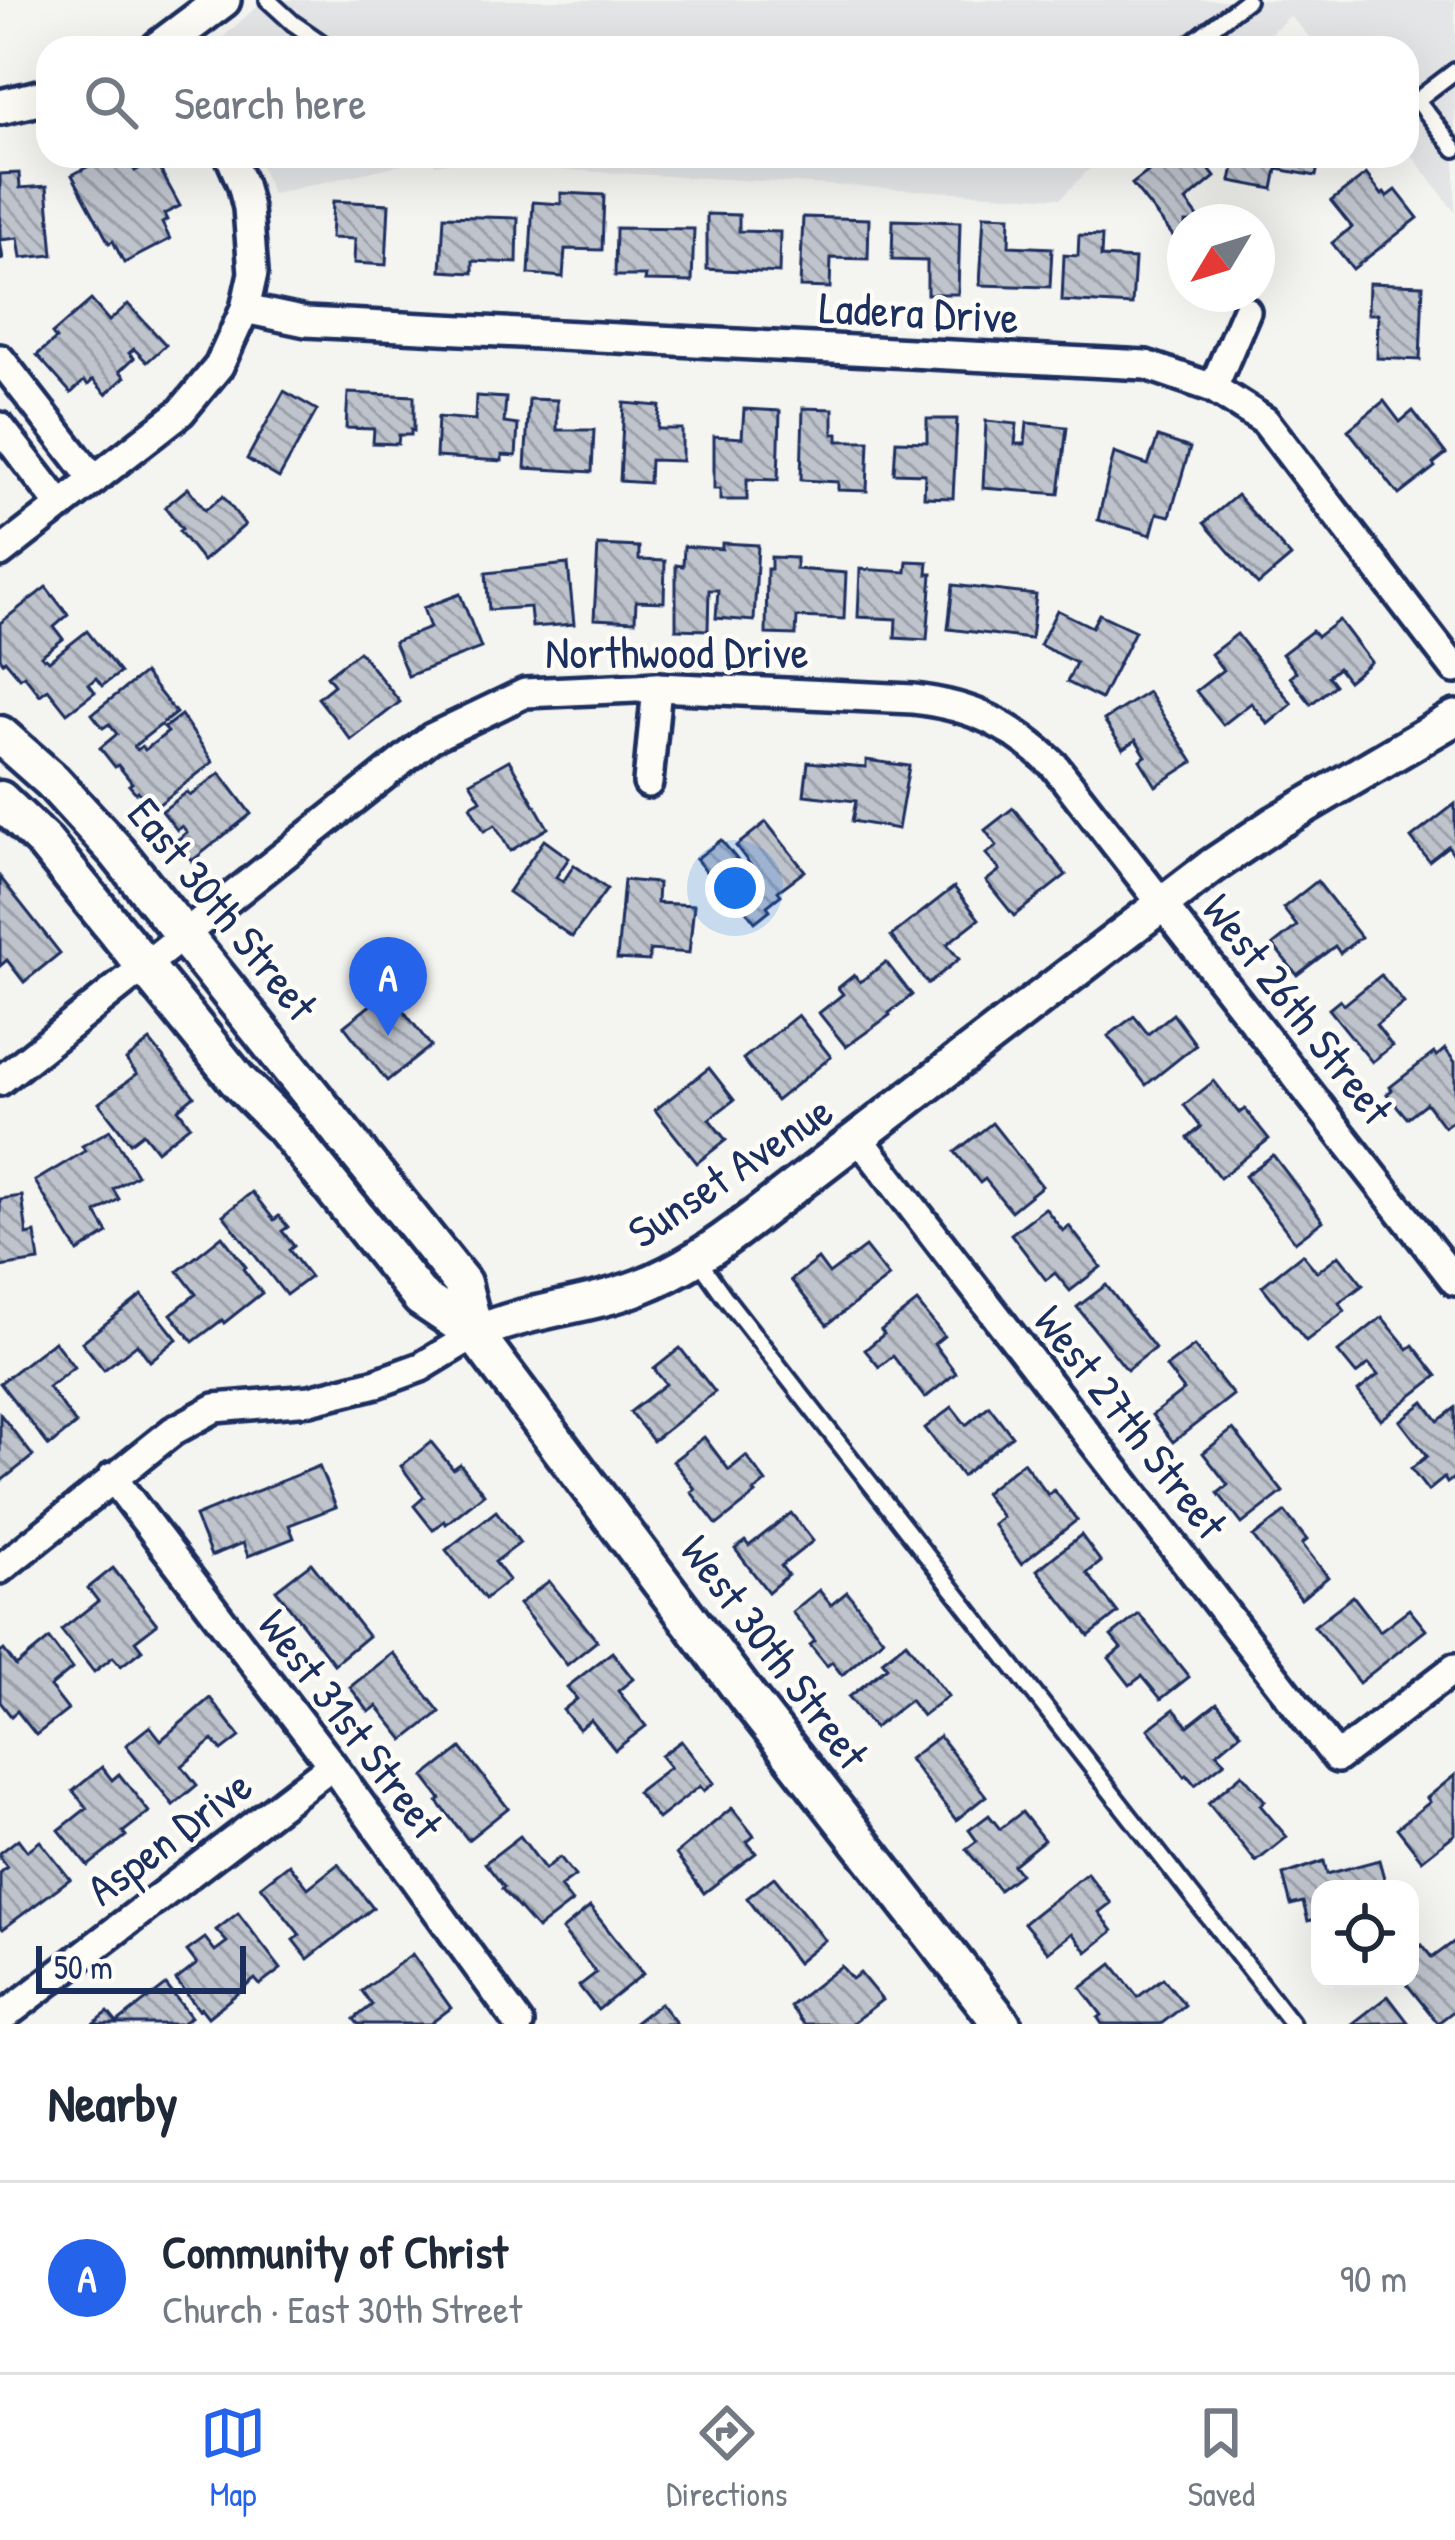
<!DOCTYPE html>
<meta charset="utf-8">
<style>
:root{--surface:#fff;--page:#f2f2f3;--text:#1f2937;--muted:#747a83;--line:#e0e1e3;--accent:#2563eb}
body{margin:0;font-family:"Patrick Hand",sans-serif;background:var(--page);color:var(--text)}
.controls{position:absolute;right:36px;bottom:36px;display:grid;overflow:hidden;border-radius:24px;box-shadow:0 12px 48px #0002}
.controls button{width:108px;height:108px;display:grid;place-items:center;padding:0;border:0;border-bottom:3px solid var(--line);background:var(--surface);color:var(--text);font:60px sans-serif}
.compass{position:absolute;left:1167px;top:204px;width:108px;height:108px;border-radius:50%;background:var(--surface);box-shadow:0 12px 48px #0002;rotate:232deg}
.scale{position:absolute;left:36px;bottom:30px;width:210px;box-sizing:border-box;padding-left:12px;border:6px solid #1b2f5e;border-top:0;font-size:33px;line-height:42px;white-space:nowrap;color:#1b2f5e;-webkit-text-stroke:9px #fdfcf7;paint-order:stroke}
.you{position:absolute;left:735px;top:888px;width:42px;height:42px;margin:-30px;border:9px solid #fff;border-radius:50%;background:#1a73e8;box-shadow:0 0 0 18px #1a73e833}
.badge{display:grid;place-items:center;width:78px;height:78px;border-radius:50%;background:var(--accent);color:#fff;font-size:39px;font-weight:700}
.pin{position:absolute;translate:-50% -99px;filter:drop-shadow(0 3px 6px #0008)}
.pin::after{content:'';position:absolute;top:63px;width:42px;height:36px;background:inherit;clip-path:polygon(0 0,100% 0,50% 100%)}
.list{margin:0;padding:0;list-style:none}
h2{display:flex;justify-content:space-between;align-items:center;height:156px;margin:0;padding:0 48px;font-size:51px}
h2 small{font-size:39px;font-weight:400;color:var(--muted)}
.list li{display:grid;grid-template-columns:78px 1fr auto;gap:36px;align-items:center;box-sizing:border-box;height:192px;padding:0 48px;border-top:3px solid var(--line)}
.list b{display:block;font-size:45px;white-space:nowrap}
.list p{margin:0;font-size:39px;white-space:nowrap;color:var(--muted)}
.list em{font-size:39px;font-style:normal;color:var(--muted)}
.icon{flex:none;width:66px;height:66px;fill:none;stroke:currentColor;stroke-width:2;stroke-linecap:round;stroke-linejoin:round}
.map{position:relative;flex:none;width:1455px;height:2024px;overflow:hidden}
.search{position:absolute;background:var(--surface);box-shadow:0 12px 48px #0002;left:36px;right:36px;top:36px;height:132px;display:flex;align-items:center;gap:30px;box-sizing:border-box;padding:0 42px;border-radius:36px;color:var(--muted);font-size:45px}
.sheet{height:348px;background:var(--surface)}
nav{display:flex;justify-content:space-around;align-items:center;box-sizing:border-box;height:168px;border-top:3px solid var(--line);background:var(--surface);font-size:33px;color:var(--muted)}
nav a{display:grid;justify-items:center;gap:6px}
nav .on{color:var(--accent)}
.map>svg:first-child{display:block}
.built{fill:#e4e5e6}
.building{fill:url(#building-back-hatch);stroke:#1b2f5e;stroke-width:3}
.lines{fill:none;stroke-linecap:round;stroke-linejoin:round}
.service-casing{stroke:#1b2f5e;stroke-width:22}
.minor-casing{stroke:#1b2f5e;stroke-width:36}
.tertiary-casing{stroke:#1b2f5e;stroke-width:42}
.secondary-casing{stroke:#1b2f5e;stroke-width:45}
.service{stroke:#fdfcf7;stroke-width:14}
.minor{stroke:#fdfcf7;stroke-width:27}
.tertiary{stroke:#fdfcf7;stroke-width:33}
.secondary{stroke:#fdfcf7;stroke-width:36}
.labels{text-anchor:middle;stroke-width:9;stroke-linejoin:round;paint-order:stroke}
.street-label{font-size:45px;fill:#1b2f5e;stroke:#fdfcf7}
</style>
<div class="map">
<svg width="1455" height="2024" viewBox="0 0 1455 2024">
<defs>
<pattern id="building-back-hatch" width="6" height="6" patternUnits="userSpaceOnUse" patternTransform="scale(3)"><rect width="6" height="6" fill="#bfc3cc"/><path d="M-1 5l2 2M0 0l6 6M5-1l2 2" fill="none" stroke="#9a9fa9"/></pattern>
</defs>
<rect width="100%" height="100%" fill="#f4f4f1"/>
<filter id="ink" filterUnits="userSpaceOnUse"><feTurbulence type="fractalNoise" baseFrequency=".00833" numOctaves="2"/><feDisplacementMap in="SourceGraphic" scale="24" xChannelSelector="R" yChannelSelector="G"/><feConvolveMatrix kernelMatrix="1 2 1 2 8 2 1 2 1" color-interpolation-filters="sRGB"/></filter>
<g filter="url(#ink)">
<!-- built -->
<g class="built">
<path d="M264,0H1455V212L1407,149V48H1320L1290,16L1253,48H211Z"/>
<path d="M257,156H1108L1090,168L1061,198L527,168L526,162L469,159L435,165L434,157L272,194Z"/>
</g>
<!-- building -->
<g class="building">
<path d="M108,156H139L130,162L135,171L155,160L180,206L164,214L167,220L162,223L170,239L124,263L113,241L109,243L72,175Z"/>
<path d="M1168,156H1199L1215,177L1186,201L1202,222H1185V236L1178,242L1132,184Z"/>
<path d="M1236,156H1320L1316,176L1277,169L1273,189L1231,181Z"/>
<path d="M19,173L20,188L47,186L53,255L21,258L18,238L0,240L3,259L0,260V174Z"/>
<path d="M1366,174L1382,195L1384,193L1387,197L1396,190L1418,218L1353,269L1332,243L1352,227L1331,201Z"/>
<path d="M561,193L604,195L602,250L565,249L563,277L529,274L533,202L561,204Z"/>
<path d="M333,201L389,204L386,265L354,263L355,239L331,238Z"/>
<path d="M707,214L739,215V231L780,232L779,273L707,269Z"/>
<path d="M984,215L1010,216L1009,246L1052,248L1050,287L980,285Z"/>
<path d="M444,216L518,218L517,263L473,261V273L441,271Z"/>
<path d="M803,217L869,219L868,259L831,258L830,288L800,287Z"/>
<path d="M893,220L960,222L958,294H927V261L892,260Z"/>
<path d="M616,228L694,229L692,282L645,281L646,276H615Z"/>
<path d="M1079,235L1102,236L1101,257L1135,259L1132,305L1062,301L1064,255L1078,256Z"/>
<path d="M1369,283L1423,285L1420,360L1377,358L1378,314H1368Z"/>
<path d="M91,300L109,321L128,304L166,345L147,362L134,349L129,353L134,358L120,371L125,377L106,394L93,380L88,385L84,381L71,393L37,355L56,339L52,334Z"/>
<path d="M284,391L317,410L279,478L247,459Z"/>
<path d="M348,393L414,396V431L411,430V435H399L398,444L373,443L374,429L346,428Z"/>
<path d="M476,396L506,398L504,423L518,425L516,456L502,455V461L436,457L438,417L475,420Z"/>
<path d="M529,399L557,400V430H594L592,472L525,468Z"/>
<path d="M1384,401L1400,422L1413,411L1446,454L1433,464L1435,467L1399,495L1348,430Z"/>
<path d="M624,403L660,406L658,429H682V461L650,460L649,483L620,481Z"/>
<path d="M803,408L833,409V434H838V441H869L867,491L838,490V482L801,480Z"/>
<path d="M744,409L780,411L778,480L747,479V500H720V489H714V436L742,438Z"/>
<path d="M927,419H957L953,498L924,497L925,474L894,473L896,441L927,442Z"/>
<path d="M986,421L1017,424L1015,444H1025L1027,423L1067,427L1059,494L983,488Z"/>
<path d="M1158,437L1190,448L1170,516L1157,513L1151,535L1098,520L1114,453L1148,465Z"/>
<path d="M188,488L205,510L223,496L245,525L203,561L179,531L182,529L165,507Z"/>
<path d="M1237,495L1291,557L1258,585L1204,523Z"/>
<path d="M722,543L758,545L754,621L716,618L718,590H709L708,630L676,629V565L683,566L684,546L722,549Z"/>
<path d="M598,545L639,547V560L665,561L664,602L636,601L635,621L594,619Z"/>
<path d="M771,557L796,558V569L846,573L844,619L797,617L796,635L766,634L767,569H771Z"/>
<path d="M907,561L928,562L927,574H932L927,640L895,638L896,619L858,617L860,569L906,572Z"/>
<path d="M568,564L574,624L532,627L530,607L489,610L486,573Z"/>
<path d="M953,585L1036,595L1031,639L948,629Z"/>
<path d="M46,587L68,615L54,627L63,639L41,656L44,659L46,658L49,661L87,631L120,673L102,686L96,678L89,684L95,692L67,713L48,689L40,695L24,675L20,678L5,660L3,662L0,658V623Z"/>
<path d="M460,594L481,648L408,676L394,642L430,628L423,608Z"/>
<path d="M1057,610L1092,627L1099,614L1135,631L1101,699L1067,682L1076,663L1040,645Z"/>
<path d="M1339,620L1371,662L1348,681L1338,668L1328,676L1335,685L1311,704L1290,677L1296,672L1282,654L1312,631L1317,637Z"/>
<path d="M1237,634L1292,704L1268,724L1251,703L1223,725L1196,691L1223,670L1211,654Z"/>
<path d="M359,651L400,702L351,740L318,698L334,685L327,676Z"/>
<path d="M144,673L176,713L134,746L137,750L142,746L145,750L168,732L164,728L181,715L213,762L153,809L138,791L136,793L129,785L132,783L118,765L115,767L100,748L117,734L109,724L103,728L92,714Z"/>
<path d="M1148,692L1193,762L1156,786L1140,760L1146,756L1136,740L1123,749L1104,720Z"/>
<path d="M509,760L548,828L510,851L495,825L484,831L470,806L481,800L470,782Z"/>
<path d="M866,760L909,766L898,829L852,821L856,801L804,795L808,762L866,767Z"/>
<path d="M220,773L251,814L192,861L176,841L187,832L182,826L177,830L162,811L187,792L190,796Z"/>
<path d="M1455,804V856L1448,846L1429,861L1411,838Z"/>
<path d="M1013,808L1066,875L1014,916L986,881L1000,870L986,854L997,846L985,830Z"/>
<path d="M766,822L805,871L778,891L781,895L767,906L770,910L755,922L727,886L752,867L736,846Z"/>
<path d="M544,840L569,858L556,877L563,882L574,865L607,889L572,937L508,892Z"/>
<path d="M721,840L744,868L719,888L696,859Z"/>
<path d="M0,877L60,953L24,982L7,960L0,966Z"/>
<path d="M624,880L658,883L657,903L694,905L689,953L650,950L649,961L617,959Z"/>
<path d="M1317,881L1361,937L1340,953L1335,946L1297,975L1273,945L1297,926L1283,908Z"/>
<path d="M954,887L979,919L947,944L959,959L928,984L891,936Z"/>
<path d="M886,962L912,995L889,1013L890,1015L846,1047L819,1013L843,994L838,988L854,975L860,982Z"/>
<path d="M1381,975L1404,1003L1376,1025L1392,1046L1372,1062L1329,1009L1340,1000L1344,1005Z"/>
<path d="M388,991L431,1046L387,1081L344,1026Z"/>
<path d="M1173,1014L1196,1045L1146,1085L1108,1036L1134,1016L1148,1034Z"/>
<path d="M798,1015L831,1057L776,1101L743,1059Z"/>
<path d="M150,1041L194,1096L178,1109L190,1125L157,1151L143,1133L130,1143L99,1103L137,1074L126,1060Z"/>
<path d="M1445,1049L1455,1062V1119L1444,1127L1426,1103L1407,1118L1387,1094L1392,1090L1390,1087L1434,1053L1437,1056Z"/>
<path d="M709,1068L734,1100L709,1119L726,1140L697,1163L655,1110Z"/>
<path d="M1214,1081L1239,1113L1245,1109L1269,1139L1220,1178L1188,1138L1201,1127L1184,1105Z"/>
<path d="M992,1123L1042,1186L1011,1211L985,1179L980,1183L955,1152Z"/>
<path d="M110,1130L137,1175L113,1189L119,1199L96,1213L108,1233L78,1252L35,1181L85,1151L82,1146Z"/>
<path d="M1273,1155L1323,1221L1295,1242L1245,1176Z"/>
<path d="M252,1192L274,1220L279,1216L288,1227L282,1231L294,1246L289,1250L310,1277L286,1295L223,1215Z"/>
<path d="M22,1196L27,1235L35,1233L39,1261L0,1267V1199Z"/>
<path d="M1045,1208L1063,1231L1069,1226L1101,1267L1070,1291L1055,1273L1046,1280L1011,1234Z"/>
<path d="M222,1236L246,1267L243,1269L262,1293L224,1323L222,1320L193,1342L171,1314L196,1294L178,1271Z"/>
<path d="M865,1247L889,1277L827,1325L791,1280L818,1259L829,1274Z"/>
<path d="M1302,1254L1317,1272L1339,1255L1363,1285L1339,1303L1345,1311L1306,1341L1262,1286Z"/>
<path d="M1106,1285L1155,1348L1127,1370L1077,1307Z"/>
<path d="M142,1295L177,1339L150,1361L137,1344L104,1370L82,1342Z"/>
<path d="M917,1302L944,1336L934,1344L956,1373L925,1398L893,1356L879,1367L865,1350L884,1334L881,1330Z"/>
<path d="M1382,1317L1408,1349L1413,1345L1437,1376L1381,1420L1358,1391L1378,1375L1369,1364L1356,1374L1338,1352Z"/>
<path d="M54,1341L74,1367L48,1387L76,1424L49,1446L0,1383Z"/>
<path d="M1194,1346L1233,1395L1173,1442L1152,1415L1184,1390L1166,1367Z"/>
<path d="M680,1348L715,1392L653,1441L630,1412L666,1384L654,1369Z"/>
<path d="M1424,1402L1438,1421L1455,1408V1477L1447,1483L1444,1478L1428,1491L1411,1469L1427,1456L1400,1421Z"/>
<path d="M989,1406L1012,1436L962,1476L925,1428L952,1407L966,1425Z"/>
<path d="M0,1414L33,1456L0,1482Z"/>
<path d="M1233,1429L1283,1492L1242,1524L1218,1493L1228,1485L1203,1453Z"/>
<path d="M704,1437L729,1470L746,1456L766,1482L754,1492L756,1494L717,1525L691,1492L695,1489L673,1461Z"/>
<path d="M431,1442L453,1469L460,1464L484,1494L446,1524L444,1521L433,1530L414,1506L424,1497L401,1466Z"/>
<path d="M1023,1462L1048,1495L1054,1490L1077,1520L1021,1564L993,1524L1002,1517L984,1493Z"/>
<path d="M319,1466L336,1507L289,1525L294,1538L248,1556L243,1543L211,1556L195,1516Z"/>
<path d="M496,1511L520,1543L495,1562L509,1580L485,1599L446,1550Z"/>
<path d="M1285,1512L1307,1540L1302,1544L1328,1577L1301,1599L1253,1537Z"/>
<path d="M791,1513L813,1541L781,1566L788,1575L768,1592L735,1549L745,1541L749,1546Z"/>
<path d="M1081,1535L1101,1562L1087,1573L1118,1613L1089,1636L1037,1570Z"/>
<path d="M311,1563L368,1636L334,1664L276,1590Z"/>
<path d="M113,1568L157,1624L135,1641L142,1650L121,1666L113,1657L94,1672L61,1630L98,1601L88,1588Z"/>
<path d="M549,1581L597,1641L567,1665L519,1604Z"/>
<path d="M819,1590L831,1605L847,1592L883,1639L842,1675L832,1662L827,1666L810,1645L815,1641L792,1612Z"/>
<path d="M1353,1596L1380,1631L1409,1609L1426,1630L1359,1683L1314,1626Z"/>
<path d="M1139,1614L1189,1677L1161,1699L1142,1676L1130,1685L1109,1658L1121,1648L1111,1636Z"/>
<path d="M49,1639L72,1669L50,1687L68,1710L36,1735L17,1711L11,1716L0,1702V1653L4,1650L16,1666Z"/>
<path d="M906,1642L948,1696L922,1716L910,1700L874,1728L849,1697L887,1667L882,1661Z"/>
<path d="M612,1652L633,1679L618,1691L646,1726L615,1750L591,1720L579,1729L563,1710L577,1699L567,1687Z"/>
<path d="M393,1653L440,1712L404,1740L377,1706L369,1712L350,1687Z"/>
<path d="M210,1698L240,1737L222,1751L213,1740L182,1766L197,1785L173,1805L126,1745L150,1726L161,1740Z"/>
<path d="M1217,1703L1241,1733L1217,1753L1225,1762L1195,1785L1187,1775L1185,1777L1148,1729L1174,1709L1188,1726Z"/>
<path d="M939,1736L986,1796L956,1820L909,1759Z"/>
<path d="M681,1741L714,1783L704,1791L700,1786L658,1819L637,1792L670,1767L661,1756Z"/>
<path d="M461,1748L508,1808L468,1840L438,1802L441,1799L424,1777Z"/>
<path d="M102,1767L112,1780L119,1774L149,1812L123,1832L126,1836L88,1866L59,1830L87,1808L73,1791Z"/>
<path d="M1242,1774L1265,1801L1260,1805L1287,1837L1256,1862L1208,1803Z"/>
<path d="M1455,1775V1834L1422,1860L1397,1828L1430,1802L1427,1798Z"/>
<path d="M732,1808L754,1836L747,1842L756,1853L704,1893L676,1854Z"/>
<path d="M1022,1812L1044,1840L1013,1865L1020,1874L999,1890L966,1849L977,1841L969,1830L989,1815L1000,1829Z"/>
<path d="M520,1836L545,1869L560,1857L575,1876L560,1887L572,1902L537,1929L502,1889L504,1887L485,1863Z"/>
<path d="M18,1839L27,1851L40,1841L70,1879L3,1929L0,1926V1873L7,1867L0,1858V1853Z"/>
<path d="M1379,1860L1387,1889H1320V1918L1308,1921L1303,1902L1291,1905L1283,1875L1324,1861L1327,1874Z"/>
<path d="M289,1864L308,1888L338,1864L373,1908L308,1959L293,1940L300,1935L261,1886Z"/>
<path d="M1087,1873L1111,1903L1099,1912L1113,1931L1087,1952L1072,1933L1048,1952L1024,1923Z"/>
<path d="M774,1877L825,1940L797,1963L747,1898Z"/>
<path d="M590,1907L643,1974L598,2010L579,1986L596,1973L562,1930Z"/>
<path d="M238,1913L281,1969L260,1985L255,1979L208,2017L201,2008L199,2010L176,1980L197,1964L187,1951L205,1938L215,1951L227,1942L216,1930Z"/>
<path d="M1455,1941V2010L1438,2023L1405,1982L1415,1975L1410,1968V1955L1422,1945L1432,1958Z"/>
<path d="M412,1954L451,2008L430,2024H358L354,2019L372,2005L362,1991Z"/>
<path d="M1112,1964L1138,1997L1163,1978L1185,2005L1161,2024H1102L1098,2018L1102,2015L1081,1988Z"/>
<path d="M841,1966L852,1979L860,1973L882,2000L851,2024H804L790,2006Z"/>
<path d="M166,1985L191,2017L181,2024H93L108,2012L117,2023Z"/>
<path d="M1388,1996L1408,2022L1352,2024Z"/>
<path d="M660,2003L677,2024H633Z"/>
</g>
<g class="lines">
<defs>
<g id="service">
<path d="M268,0L293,23L329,48"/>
<path d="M1185,48L1247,0"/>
<path d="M1455,71L1417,100L1455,149"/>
<path d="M699,1261L724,1296L1292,2024"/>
</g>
<g id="minor">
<path d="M245,309L306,322L1146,365L1213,388L1265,421L1455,669"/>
<path d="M0,359L94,480"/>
<path d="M1213,388L1246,311"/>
<path d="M0,427L61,506"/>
<path d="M0,553L181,412L219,366L245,309L253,273L248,208L242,184L230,156"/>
<path d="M648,783L657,687"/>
<path d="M0,1081L431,738L525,693L657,687L913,699C974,706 1009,724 1054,765L1455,1281"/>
<path d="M859,1138L1337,1758L1455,1668"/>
<path d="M112,1477L332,1765L519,2024"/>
<path d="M0,1569L173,1431L215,1408L310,1400L377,1383L421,1367L475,1334"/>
<path d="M0,2019L332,1765"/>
</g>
<g id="tertiary">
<path d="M159,48L223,0"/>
<path d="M0,107L48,96"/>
<path d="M475,1334C528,1309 585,1308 639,1287C681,1271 717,1246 752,1219L1212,866L1276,823L1455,718"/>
</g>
<g id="secondary">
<path d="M0,735L52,781L117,852L462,1283L475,1334"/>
<path d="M0,800L45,843L238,1081L284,1127L421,1298L475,1334L747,1697L1002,2024"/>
</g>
</defs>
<!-- service casing -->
<use href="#service" class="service-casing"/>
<!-- minor casing -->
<use href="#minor" class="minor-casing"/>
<!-- tertiary casing -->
<use href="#tertiary" class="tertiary-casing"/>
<!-- secondary casing -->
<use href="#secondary" class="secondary-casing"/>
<!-- service -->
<use href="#service" class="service"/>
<!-- minor -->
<use href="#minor" class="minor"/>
<!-- tertiary -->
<use href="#tertiary" class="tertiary"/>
<!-- secondary -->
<use href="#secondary" class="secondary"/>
</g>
</g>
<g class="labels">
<!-- street labels -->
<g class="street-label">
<text transform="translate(919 312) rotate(3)" y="16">Ladera Drive</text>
<text x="677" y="668">Northwood Drive</text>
<text transform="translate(223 909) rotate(51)" y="16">East 30th Street</text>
<text transform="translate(1298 1009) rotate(52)" y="16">West 26th Street</text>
<text transform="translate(730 1171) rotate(-34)" y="16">Sunset Avenue</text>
<text transform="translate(1131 1422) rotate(52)" y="16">West 27th Street</text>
<text transform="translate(775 1652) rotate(53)" y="16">West 30th Street</text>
<text transform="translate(351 1724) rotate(53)" y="16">West 31st Street</text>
<text transform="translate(169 1837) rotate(-37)" y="16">Aspen Drive</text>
</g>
</g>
</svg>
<div class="controls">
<button><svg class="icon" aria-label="locate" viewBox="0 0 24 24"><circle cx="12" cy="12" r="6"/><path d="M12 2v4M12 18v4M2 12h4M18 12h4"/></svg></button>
</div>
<svg class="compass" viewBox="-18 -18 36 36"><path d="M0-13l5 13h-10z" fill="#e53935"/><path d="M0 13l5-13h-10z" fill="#747a83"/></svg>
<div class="scale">50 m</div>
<div class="you"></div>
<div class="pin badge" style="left:388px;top:1036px">A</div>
<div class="search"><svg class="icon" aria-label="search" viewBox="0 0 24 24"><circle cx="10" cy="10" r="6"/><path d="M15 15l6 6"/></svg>Search here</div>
</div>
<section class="sheet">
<h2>Nearby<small></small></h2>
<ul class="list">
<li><span class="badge">A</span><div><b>Community of Christ</b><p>Church · East 30th Street</p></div><em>90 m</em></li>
</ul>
</section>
<nav>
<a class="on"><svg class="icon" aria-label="map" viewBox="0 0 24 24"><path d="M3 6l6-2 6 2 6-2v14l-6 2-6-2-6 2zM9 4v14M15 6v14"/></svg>Map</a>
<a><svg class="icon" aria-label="directions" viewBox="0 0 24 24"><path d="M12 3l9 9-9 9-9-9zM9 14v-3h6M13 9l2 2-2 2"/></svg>Directions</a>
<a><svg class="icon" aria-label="saved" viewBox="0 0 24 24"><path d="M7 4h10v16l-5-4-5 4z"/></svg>Saved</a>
</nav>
